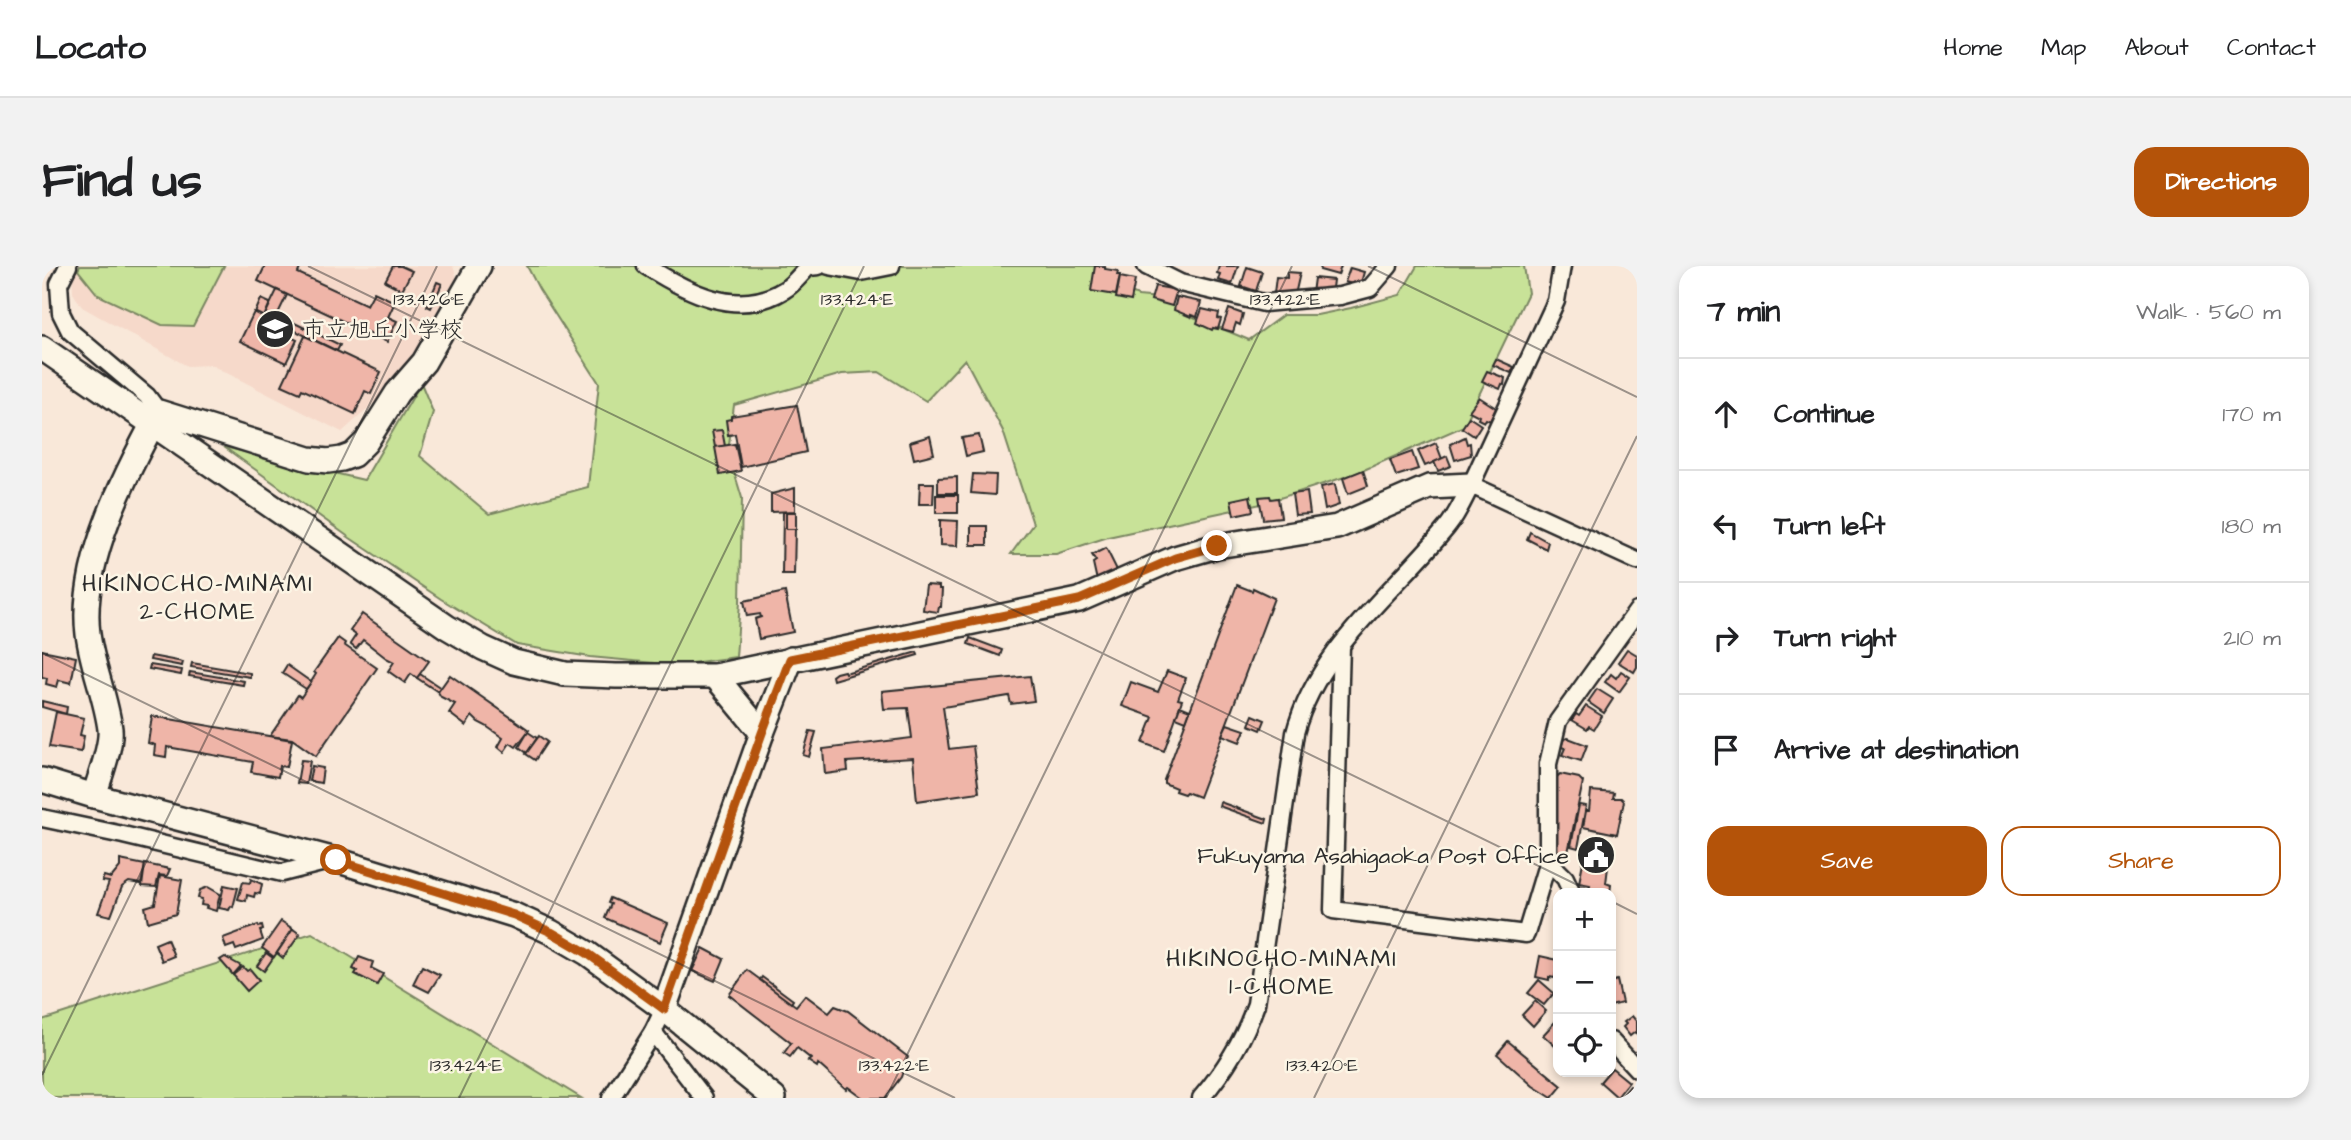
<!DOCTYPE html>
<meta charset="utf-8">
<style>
:root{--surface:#fff;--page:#f2f2f2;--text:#202124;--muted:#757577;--line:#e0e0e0;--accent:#b45309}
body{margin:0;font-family:"Architects Daughter","Klee One",sans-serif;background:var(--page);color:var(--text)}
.controls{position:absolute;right:21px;bottom:21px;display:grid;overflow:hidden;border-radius:14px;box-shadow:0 4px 10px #0003}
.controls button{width:63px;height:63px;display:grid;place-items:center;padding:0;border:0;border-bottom:2px solid var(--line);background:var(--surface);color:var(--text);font:35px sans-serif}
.stop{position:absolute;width:21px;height:21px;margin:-16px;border:5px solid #b45309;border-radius:50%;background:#fff}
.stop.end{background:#b45309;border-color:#fff;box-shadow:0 2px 7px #0008}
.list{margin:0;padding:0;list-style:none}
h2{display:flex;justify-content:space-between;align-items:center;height:91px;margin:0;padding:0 28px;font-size:30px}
h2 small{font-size:23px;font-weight:400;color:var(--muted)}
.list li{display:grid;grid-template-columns:46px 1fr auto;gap:21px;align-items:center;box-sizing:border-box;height:112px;padding:0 28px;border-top:2px solid var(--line)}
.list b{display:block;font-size:26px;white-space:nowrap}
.list em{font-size:23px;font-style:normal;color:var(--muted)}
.actions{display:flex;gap:14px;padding:21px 28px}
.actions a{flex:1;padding:16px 0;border:2px solid var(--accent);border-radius:21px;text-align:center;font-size:24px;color:var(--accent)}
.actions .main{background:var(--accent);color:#fff}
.icon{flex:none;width:38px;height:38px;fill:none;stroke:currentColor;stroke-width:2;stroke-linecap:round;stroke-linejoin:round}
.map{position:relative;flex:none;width:1595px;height:832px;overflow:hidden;border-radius:21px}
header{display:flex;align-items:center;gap:42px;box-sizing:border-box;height:98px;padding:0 35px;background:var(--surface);border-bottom:2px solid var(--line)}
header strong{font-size:33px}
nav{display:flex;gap:38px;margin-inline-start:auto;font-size:24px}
.intro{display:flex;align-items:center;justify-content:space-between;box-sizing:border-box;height:168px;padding:0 42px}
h1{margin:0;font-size:49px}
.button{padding:18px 32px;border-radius:21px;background:var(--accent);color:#fff;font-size:24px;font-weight:700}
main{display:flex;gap:42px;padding:0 42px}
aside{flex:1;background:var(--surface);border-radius:21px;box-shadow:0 4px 10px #0003}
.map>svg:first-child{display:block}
.built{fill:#f6d9ca}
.green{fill:#c8e298;stroke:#7a8662;stroke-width:2}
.building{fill:#efb5a8;stroke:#2b2b2b;stroke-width:2}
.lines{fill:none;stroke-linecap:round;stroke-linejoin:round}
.street-casing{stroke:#2b2b2b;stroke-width:21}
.secondary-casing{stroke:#2b2b2b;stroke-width:28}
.street{stroke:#fcf5e5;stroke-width:16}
.secondary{stroke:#fcf5e5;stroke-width:23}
.route{stroke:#b45309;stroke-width:9}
.ticks{fill:none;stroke:#2b2b2b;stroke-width:2;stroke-opacity:0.45}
.labels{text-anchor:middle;stroke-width:5;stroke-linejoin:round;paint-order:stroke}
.poi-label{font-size:23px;fill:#2b2b2b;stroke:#fcf5e5;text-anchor:start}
.neighbourhood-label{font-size:24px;letter-spacing:2px;fill:#2b2b2b;stroke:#fcf5e5}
.ticks-label{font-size:18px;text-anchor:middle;fill:#2b2b2b;stroke:#fcf5e5;stroke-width:5;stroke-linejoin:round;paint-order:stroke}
</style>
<header>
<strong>Locato</strong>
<nav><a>Home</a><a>Map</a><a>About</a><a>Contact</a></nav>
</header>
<div class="intro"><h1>Find us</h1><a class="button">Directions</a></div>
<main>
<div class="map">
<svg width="1595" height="832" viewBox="0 0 1595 832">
<rect width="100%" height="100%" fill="#f9e8d9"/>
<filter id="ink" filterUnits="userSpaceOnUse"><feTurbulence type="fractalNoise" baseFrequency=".0143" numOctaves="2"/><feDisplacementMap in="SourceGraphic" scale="14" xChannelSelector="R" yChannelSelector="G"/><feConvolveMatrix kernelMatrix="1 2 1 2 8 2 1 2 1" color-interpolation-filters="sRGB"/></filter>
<g filter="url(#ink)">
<!-- built -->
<path class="built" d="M32,0H411L416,15L376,84L349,122L300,166L169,99L145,100L40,41L31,27L30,4Z"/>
<!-- green -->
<g class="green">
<path d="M38,0H182L151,60L120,59L56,29L36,4Z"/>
<path d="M485,0H1063L1065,17L1096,30L1118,32L1142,47L1207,74L1241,49H1275L1309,42L1358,29L1375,0H1482L1486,27L1422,160L1315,207L1219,238L1066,271L1014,288H969L991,258L961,165L923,93L884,135L837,106L800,108L692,139L686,186L700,232L698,336L694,391L634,399L548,391L475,379L399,333L308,272L182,181L322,214L379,117L391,146L378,190L447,248L546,221L557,117L497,23Z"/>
<path d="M270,667L539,832H0V754Z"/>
</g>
<!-- building -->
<g class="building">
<path d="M223,0H259L256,7L325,39L332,26L353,36L346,51L355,55L345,76L216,15Z"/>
<path d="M351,0H359L370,5L360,24L343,15Z"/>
<path d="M1053,0H1063V3L1076,5L1075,9H1078L1074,29L1049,25Z"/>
<path d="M1177,0H1196L1190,18L1176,14L1178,8L1175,7Z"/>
<path d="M1279,0H1299L1296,9L1278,4Z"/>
<path d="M1205,1L1220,6L1214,25L1199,20Z"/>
<path d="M1308,2L1322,6L1318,20L1303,16Z"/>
<path d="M1245,6L1258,7L1253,29L1232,27L1234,11L1245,12Z"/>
<path d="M1078,11L1093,14L1089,35L1074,32Z"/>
<path d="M1272,12L1291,14L1289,30L1270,27Z"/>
<path d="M395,16L400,18L389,42L385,40Z"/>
<path d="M1113,20L1135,24L1130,40L1109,34Z"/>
<path d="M235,24L245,29L232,56L222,51Z"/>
<path d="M1135,31L1159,36L1155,51L1149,49V51L1132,44Z"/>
<path d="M219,33L228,37L222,51L213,47Z"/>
<path d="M1160,43L1177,47L1176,52L1179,53L1176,63L1171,62L1170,64L1155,57Z"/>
<path d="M1187,43L1201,48L1198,59L1194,57L1191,66L1180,63Z"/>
<path d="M212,46L232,56L230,62L255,74L244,97L198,75Z"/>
<path d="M236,49L298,79L295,85L233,55Z"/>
<path d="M263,70L339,106L329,128L323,125L313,148L260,123L258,127L240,119Z"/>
<path d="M1454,93L1472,101L1469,107L1451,99Z"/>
<path d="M1445,105L1463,112L1462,119L1460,118L1458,123L1440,115Z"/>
<path d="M1437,131L1454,142L1448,155L1444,153L1442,156L1436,153L1437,150L1427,145Z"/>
<path d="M755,139L764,186L699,201L693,168L686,169L684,154L689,153V150Z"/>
<path d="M1427,151L1439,159L1432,170L1420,162Z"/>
<path d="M680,164L683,180L673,181L670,165Z"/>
<path d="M937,169L941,186L924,190L920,172Z"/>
<path d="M888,170L892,188L872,193L868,176Z"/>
<path d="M1423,171L1425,178L1428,177L1429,189L1413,194L1408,178Z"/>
<path d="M1394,177L1400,193L1383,200L1376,185Z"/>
<path d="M693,178L699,205L678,209L673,181Z"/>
<path d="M1370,186L1376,203L1354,210L1348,194Z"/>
<path d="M1405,190L1409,200L1396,205L1392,196Z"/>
<path d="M1321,204L1326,220L1306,228L1301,212Z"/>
<path d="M931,208L954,209L953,229L929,227Z"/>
<path d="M915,211V227H896V212Z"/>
<path d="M878,217H892L891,238H877Z"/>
<path d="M1293,218L1297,239L1283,244L1279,221Z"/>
<path d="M753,222V245L729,246V228Z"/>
<path d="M1265,226L1268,248L1253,249L1250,228Z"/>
<rect x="894" y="229" width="22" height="18"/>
<path d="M1208,230L1211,245L1192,249L1189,234Z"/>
<path d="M1228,230L1229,233L1236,232L1239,251L1221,253L1217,231Z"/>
<path d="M741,246H744V263H753L752,308H740Z"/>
<rect x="744" y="246" width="10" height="17"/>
<path d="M898,254L916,255L915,280L898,279Z"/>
<rect x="929" y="260" width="16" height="19"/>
<path d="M1488,266L1506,276L1504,283L1485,273Z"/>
<path d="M1064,282L1075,304L1055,315L1051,297L1054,295L1050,289Z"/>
<path d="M884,319L897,320V323H900L899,341H897L896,346L881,344Z"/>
<path d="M1195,319L1210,325L1211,322L1232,332L1157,531L1144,526L1142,528L1133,525L1134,522L1122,517V514Z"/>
<path d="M743,326L751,366L717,373L713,353L719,351L718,348L705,350L702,335Z"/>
<path d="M320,348L387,395L375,412L369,408L363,417L346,405L352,396L344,392L321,374L314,383L308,378L314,369L308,365Z"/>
<path d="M296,372L303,377L302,379L335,402L274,490L250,473L228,470L256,429L259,431L269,416L274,408L272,406Z"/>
<path d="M928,372L960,384L958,390L926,378Z"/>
<path d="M1585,383L1595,389V401L1592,406L1576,396Z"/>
<path d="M0,384L34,391L29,417L17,414L15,421L4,418L5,412L0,411Z"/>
<path d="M875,386L876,389L791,414L790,410L794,407L802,405L803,407Z"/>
<path d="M109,390L141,396L140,400L108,394Z"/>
<path d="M150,397L208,407V411L149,401Z"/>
<path d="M108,399L140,404L139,409L107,403Z"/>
<path d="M245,399L269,416L264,423L240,407Z"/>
<path d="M1125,405L1144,412L1136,433L1140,434L1122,485L1101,477L1111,451L1080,440L1089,416L1116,426Z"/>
<path d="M1579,405L1588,411L1577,426L1563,416L1569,408L1574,412Z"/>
<path d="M148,406L202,415L201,419L147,410Z"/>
<path d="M378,408L399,422L396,426L375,412Z"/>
<path d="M408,409L487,464L474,481L468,477L462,486L456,481L461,472L444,460L436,456L430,450L424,460L407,447L413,438L399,431L396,426Z"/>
<path d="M988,410L992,435L969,438L967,430L901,441L907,483L931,480L937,526L875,535L871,492L805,496L806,505L783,508L781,483L870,472L866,442L842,443L840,425Z"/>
<path d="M1555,423L1571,433L1562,447L1546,436Z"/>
<path d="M0,435L25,441L24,448L0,441Z"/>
<path d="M1138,440L1148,444L1144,455L1134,451Z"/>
<path d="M1544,440L1560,450L1552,463L1547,460L1545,463L1530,454L1534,448L1537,450Z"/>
<path d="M14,446L42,452L38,469L42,470L39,486L7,481Z"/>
<path d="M1211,449L1223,454L1219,464L1207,459Z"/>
<path d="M110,450L250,474L245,501L238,500L236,511L209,506L211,496L125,481L124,491L112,489L113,479L106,477Z"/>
<path d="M1185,458L1203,464L1198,476L1180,469Z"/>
<path d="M768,465L774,466L767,491L761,489Z"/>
<path d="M486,466L495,472L485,487L477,481Z"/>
<path d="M497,470L505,476L493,494L484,488Z"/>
<path d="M1526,472L1545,479L1539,495L1520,489L1523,482L1519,481L1522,473Z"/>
<path d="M259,494L268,495L264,518L255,517Z"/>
<path d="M270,500L281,502L279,517L267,515Z"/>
<path d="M1518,508L1537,512L1541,516L1525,591L1513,588L1515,511Z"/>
<path d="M1549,525L1572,527L1571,532H1579L1582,535L1575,568L1541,561L1544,545H1547Z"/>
<path d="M1178,536L1225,553L1224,557L1177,540Z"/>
<path d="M1537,539L1544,540L1536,582L1529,580Z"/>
<path d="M1543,579L1567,583L1564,600L1540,596Z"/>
<path d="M78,594L103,599L99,618L87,616L80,621L69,650L56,647L67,616L60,615L62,610L69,612L78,601Z"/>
<path d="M1541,596L1566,601L1564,617L1569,619L1568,627L1547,625L1548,619L1537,617Z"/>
<path d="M103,598L128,603L125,610L117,609L114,621L100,620Z"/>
<path d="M118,610L140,614L134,648L106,656L103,641L113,638Z"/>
<path d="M209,613L220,618L218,628L213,627L212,631L205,629L204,635L196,633L201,616L208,617Z"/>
<path d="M182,619L196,622L191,641L189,640L187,644L177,642Z"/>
<path d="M166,621L178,628L174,645L164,642L165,640L159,639L160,633L156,632L158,624Z"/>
<path d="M568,632L626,657L618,676L563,652L569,638L566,637Z"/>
<path d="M239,655L251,663L232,691L220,682Z"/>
<path d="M216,659L217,661L220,660L221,664L218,665L221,674L194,684L192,679L184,682L181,672Z"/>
<path d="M251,663L258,668L241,692L235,687Z"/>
<path d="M125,673L132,690L120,695L113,678Z"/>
<path d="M661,682L682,693L673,715L650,705Z"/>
<path d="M224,687L231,692L222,705L215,700Z"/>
<path d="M1498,690L1516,694L1513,712L1507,711V714L1494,711Z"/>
<path d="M183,691L199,700L191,709L178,694Z"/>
<path d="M317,691L331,696L329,702L341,708L335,719L313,708L315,705L311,703Z"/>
<path d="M380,700L398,709L387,726L371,718Z"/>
<path d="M201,701L205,705L208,703L217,714L205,725L191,709Z"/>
<path d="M705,704L754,740L763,729L787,747L793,740L806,745L866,791L859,811L843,832H821L806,821L804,823L776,798L775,801L766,795L769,793L755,782L748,791L742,787L749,777L687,729Z"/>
<path d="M720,711L751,734L749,737L718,714Z"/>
<path d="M1497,714L1512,727L1502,739L1486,727Z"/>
<path d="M1575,714L1580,737L1569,740V716Z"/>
<path d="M1493,735L1504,745L1491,760L1480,749Z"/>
<path d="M1590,750L1595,756V768L1593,766L1588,770L1581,761L1584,758L1582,756Z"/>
<path d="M1513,756L1516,759V777L1513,780L1501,769Z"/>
<path d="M1466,775L1520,820L1510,832L1491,820L1455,788Z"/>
<path d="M1570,802L1587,816L1575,831L1558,816Z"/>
<path d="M1588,820L1595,824V832H1578Z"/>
</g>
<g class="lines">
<defs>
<g id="street">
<path d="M26,0L17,18L19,47L28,65L105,130L117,146"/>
<path d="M604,0C645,26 695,53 742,24C751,19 759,8 766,1L777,0"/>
<path d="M787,0L819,6L849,0"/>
<path d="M1104,0L1138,17L1222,37L1298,30L1328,22L1347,0"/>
<path d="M1520,0L1514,35L1429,219L1595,295"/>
<path d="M1299,380L1291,644L1484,668L1506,595V498L1516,455L1595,345"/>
<path d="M0,552L81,569L240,607L291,594"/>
<path d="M1506,595L1523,612L1530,627"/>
<path d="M611,766L662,832"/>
<path d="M1569,775L1595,803"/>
<path d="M569,832L611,766L622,743"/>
<path d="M1159,832C1183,804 1202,773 1214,738L1253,467C1275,383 1352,326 1405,261C1415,249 1422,233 1429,219"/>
</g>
<g id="secondary">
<path d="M0,82L405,361L441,382L472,396L523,408L574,410H673L1037,334L1133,292L1175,280L1295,261L1387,221L1429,219"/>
<path d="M673,410L720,467"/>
<path d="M0,514L52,530L294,594L472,649L509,666L545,687L622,743L732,832"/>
<path d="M52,530C57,513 70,480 68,463C64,431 50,400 46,368C37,297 84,207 117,146L267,193L286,195L300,193L311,189L324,176L355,127L382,96L437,0"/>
<path d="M622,743L720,467L749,393"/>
</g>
</defs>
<!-- street casing -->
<use href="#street" class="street-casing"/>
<!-- secondary casing -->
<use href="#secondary" class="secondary-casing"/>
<!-- street -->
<use href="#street" class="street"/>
<!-- secondary -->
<use href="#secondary" class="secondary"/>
</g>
</g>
<g class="lines" filter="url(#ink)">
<!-- route -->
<path class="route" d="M294,594L472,649L509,666L545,687L622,743L720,467L748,393L1037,334L1133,292L1175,280"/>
</g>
<!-- ticks -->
<path class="ticks" d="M266,0L1552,627M1326,0L1595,131M0,387L913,832M1569,635L1595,648M0,809L395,0M417,832L822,0M844,832L1250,0M1272,832L1595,170"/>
<!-- icons -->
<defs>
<symbol id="school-disc" viewBox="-11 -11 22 22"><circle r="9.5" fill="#2b2b2b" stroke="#fcf5e5"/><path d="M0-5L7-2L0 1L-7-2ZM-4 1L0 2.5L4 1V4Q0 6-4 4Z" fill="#fff"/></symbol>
<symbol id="civic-disc" viewBox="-11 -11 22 22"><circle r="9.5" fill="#2b2b2b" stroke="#fcf5e5"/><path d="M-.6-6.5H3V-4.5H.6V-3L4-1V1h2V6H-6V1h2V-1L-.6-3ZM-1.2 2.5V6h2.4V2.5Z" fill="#fff"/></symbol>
</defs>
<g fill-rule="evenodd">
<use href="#school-disc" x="211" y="41" width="44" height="44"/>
<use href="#civic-disc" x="1532" y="567" width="44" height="44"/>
</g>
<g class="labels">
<!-- poi labels -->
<g class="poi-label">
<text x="260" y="71">市立旭丘小学校</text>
<text x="1527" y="597" text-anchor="end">Fukuyama Asahigaoka Post Office</text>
</g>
<!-- neighbourhood labels -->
<g class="neighbourhood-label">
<text x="156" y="325">HIKINOCHO-MINAMI<tspan x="156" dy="28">2-CHOME</tspan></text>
<text x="1240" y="700">HIKINOCHO-MINAMI<tspan x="1240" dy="28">1-CHOME</tspan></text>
</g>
</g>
<g class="ticks-label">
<text x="387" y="39">133.426°E</text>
<text x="1243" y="39">133.422°E</text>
<text x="815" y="39">133.424°E</text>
<text x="424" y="805">133.424°E</text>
<text x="852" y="805">133.422°E</text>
<text x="1280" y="805">133.420°E</text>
</g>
</svg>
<div class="controls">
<button>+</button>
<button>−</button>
<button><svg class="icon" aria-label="locate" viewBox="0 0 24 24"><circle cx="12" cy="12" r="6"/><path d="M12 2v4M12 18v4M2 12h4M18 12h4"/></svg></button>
</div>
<div class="stop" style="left:294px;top:594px"></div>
<div class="stop end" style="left:1175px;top:280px"></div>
</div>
<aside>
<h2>7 min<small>Walk · 560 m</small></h2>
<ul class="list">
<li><svg class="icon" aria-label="ahead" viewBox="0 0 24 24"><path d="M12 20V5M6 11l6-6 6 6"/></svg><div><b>Continue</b></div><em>170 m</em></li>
<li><svg class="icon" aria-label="left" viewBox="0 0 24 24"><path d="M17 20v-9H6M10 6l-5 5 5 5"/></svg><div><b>Turn left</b></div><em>180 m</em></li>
<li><svg class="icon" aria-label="right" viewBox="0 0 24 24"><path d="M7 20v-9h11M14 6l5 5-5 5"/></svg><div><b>Turn right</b></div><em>210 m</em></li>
<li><svg class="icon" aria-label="arrive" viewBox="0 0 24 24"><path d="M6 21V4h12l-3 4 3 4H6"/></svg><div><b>Arrive at destination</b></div></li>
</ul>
<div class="actions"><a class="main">Save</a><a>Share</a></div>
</aside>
</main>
